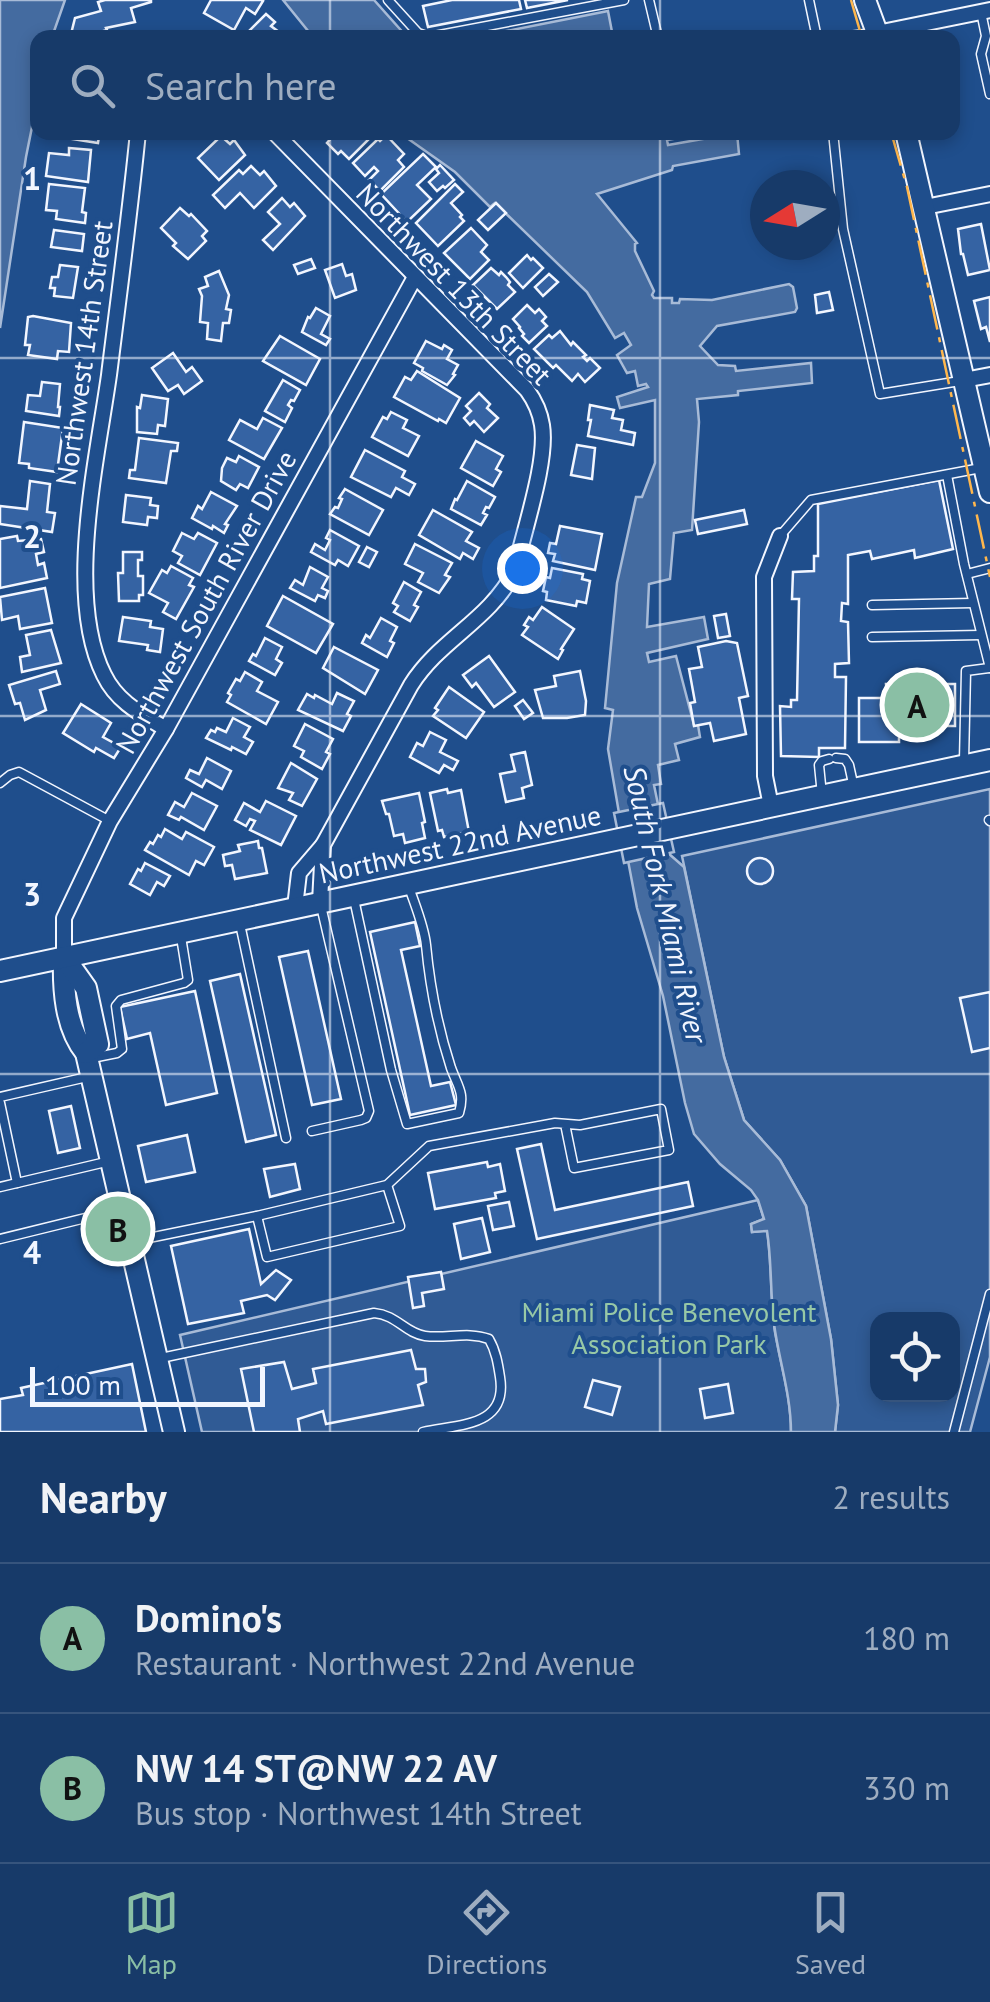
<!DOCTYPE html>
<meta charset="utf-8">
<style>
:root{--surface:#173a69;--page:#244571;--text:#f1f3f6;--muted:#9eadc0;--line:#36547d;--accent:#8abfa5}
body{margin:0;font-family:"PT Sans",sans-serif;background:var(--page);color:var(--text)}
.controls{position:absolute;right:30px;bottom:30px;display:grid;overflow:hidden;border-radius:20px;box-shadow:0 5px 15px #0003}
.controls button{width:90px;height:90px;display:grid;place-items:center;padding:0;border:0;border-bottom:2px solid var(--line);background:var(--surface);color:var(--text);font:50px sans-serif}
.compass{position:absolute;left:750px;top:170px;width:90px;height:90px;border-radius:50%;background:var(--surface);box-shadow:0 5px 15px #0003;rotate:259deg}
.scale{position:absolute;left:30px;bottom:25px;width:235px;box-sizing:border-box;padding-left:10px;border:5px solid #f2f6ff;border-top:0;font-size:28px;line-height:35px;white-space:nowrap;color:#f2f6ff;-webkit-text-stroke:8px #1f4e8c;paint-order:stroke}
.you{position:absolute;left:522px;top:568px;width:35px;height:35px;margin:-25px;border:8px solid #fff;border-radius:50%;background:#1a73e8;box-shadow:0 0 0 15px #1a73e833}
.badge{display:grid;place-items:center;width:65px;height:65px;border-radius:50%;background:var(--accent);color:#111;font-size:32px;font-weight:700}
.pin{position:absolute;translate:-50% -50%;border:5px solid #fff;box-shadow:0 2px 10px #0006}
.list{margin:0;padding:0;list-style:none}
h2{display:flex;justify-content:space-between;align-items:center;height:130px;margin:0;padding:0 40px;font-size:42px}
h2 small{font-size:32px;font-weight:400;color:var(--muted)}
.list li{display:grid;grid-template-columns:65px 1fr auto;gap:30px;align-items:center;box-sizing:border-box;height:150px;padding:0 40px;border-top:2px solid var(--line)}
.list b{display:block;font-size:38px;white-space:nowrap}
.list p{margin:0;font-size:32px;white-space:nowrap;color:var(--muted)}
.list em{font-size:32px;font-style:normal;color:var(--muted)}
.icon{flex:none;width:55px;height:55px;fill:none;stroke:currentColor;stroke-width:2;stroke-linecap:round;stroke-linejoin:round}
.map{position:relative;flex:none;width:990px;height:1432px;overflow:hidden}
.search{position:absolute;background:var(--surface);box-shadow:0 5px 15px #0003;left:30px;right:30px;top:30px;height:110px;display:flex;align-items:center;gap:25px;box-sizing:border-box;padding:0 35px;border-radius:20px;color:var(--muted);font-size:38px}
.sheet{height:430px;background:var(--surface)}
nav{display:flex;justify-content:space-around;align-items:center;box-sizing:border-box;height:140px;border-top:2px solid var(--line);background:var(--surface);font-size:28px;color:var(--muted)}
nav a{display:grid;justify-items:center;gap:5px}
nav .on{color:var(--accent)}
.map>svg:first-child{display:block}
.green{fill:#305b95;stroke:#a8bbd7;stroke-width:2.5;fill-rule:evenodd}
.water{fill:#446ba0;stroke:#a8bbd7;stroke-width:2.5}
.pier{fill:#1f4e8c;stroke:#a8bbd7;stroke-width:2.5}
.building{fill:#3563a3;stroke:#f2f6ff;stroke-width:2.5}
.lines{fill:none;stroke-linecap:round;stroke-linejoin:round}
.lane-casing{stroke:#f2f6ff;stroke-width:11}
.street-casing{stroke:#f2f6ff;stroke-width:18}
.secondary-casing{stroke:#f2f6ff;stroke-width:24}
.lane{stroke:#1f4e8c;stroke-width:8}
.street{stroke:#1f4e8c;stroke-width:14}
.secondary{stroke:#1f4e8c;stroke-width:20}
.power{stroke:#ffb74d;stroke-width:2.5;stroke-dasharray:35 8 5 8;stroke-linecap:butt}
.grid{fill:none;stroke:#f2f6ff;stroke-width:2.5;stroke-opacity:0.55}
.labels{text-anchor:middle;stroke-width:8;stroke-linejoin:round;paint-order:stroke}
.street-label{font-size:28px;fill:#f2f6ff;stroke:#1f4e8c}
.park-label{font-size:28px;fill:#97c8a6;stroke:#1f4e8c}
.water-label{font-size:30px;font-style:italic;fill:#f2f6ff;stroke:#1f4e8c}
.grid-label{font-size:32px;text-anchor:middle;font-weight:bold;fill:#f2f6ff;stroke:#1f4e8c;stroke-width:8;stroke-linejoin:round;paint-order:stroke}
</style>
<div class="map">
<svg width="990" height="1432" viewBox="0 0 990 1432">
<rect width="100%" height="100%" fill="#1f4e8c"/>
<!-- green -->
<g class="green">
<path d="M990,789V1357L970,1432H835L838,1405L831,1339L806,1206L780,1160L744,1120L724,1057L682,856ZM878,1320H952V1394H878Z"/>
<path d="M758,1200L764,1219L751,1224L752,1232L767,1230C772,1264 770,1298 775,1332C781,1366 791,1397 791,1432H202L180,1335Z"/>
</g>
<!-- water -->
<g class="water">
<path d="M0,0H65L52,37L38,38L37,102L26,157L0,328Z"/>
<path d="M283,0H374L407,37H313Z"/>
<path d="M608,11L613,37H476Z"/>
<path d="M400,133H708L667,140L668,145L737,133L739,154L673,166L672,170L597,194L637,243L635,244V251L654,291L652,295L654,298H672V303H679L680,299L712,300L789,284L793,287L797,308L795,312L717,326L700,346L718,365L735,366L736,371L811,363L812,383L738,391V395L697,399L699,422L692,530L674,533L670,579L649,584L647,627L704,617L708,639L647,653L649,662L676,656L694,725H698L700,737L675,744L679,760L658,765L661,784L654,785L668,853L684,867L724,1057L744,1120L780,1160L806,1206L831,1339L838,1405L835,1432H791C791,1395 779,1361 774,1324C770,1293 772,1262 767,1231L752,1232L751,1224L764,1219L758,1200L751,1190L720,1164L694,1134L685,1103L663,996L637,908L619,813L608,749L613,710L605,708L617,583L636,497H642L655,463V400L620,408L617,397L648,387L646,384L638,386L635,371L627,373L617,355L631,345L624,333L615,338L587,292L495,203L490,207L455,172Z"/>
</g>
<!-- pier -->
<path class="pier" d="M663,803L674,852L624,863L614,813Z"/>
<!-- building -->
<g class="building">
<path d="M105,0H151V2L131,8L135,22L106,28L107,30L90,35V38H70L75,18L101,11L98,2Z"/>
<path d="M211,0H261L263,1L255,14L246,8L234,30L204,13Z"/>
<path d="M452,0H519L521,9L428,27L423,6Z"/>
<path d="M525,0H568L527,8Z"/>
<path d="M266,14L275,22L271,26L287,38H242Z"/>
<path d="M67,132H104V136H99L98,143L72,139V134Z"/>
<path d="M330,132H361L368,140L349,159L341,151L338,154L327,143L333,136Z"/>
<path d="M386,135L404,154L398,160L404,167L380,191L369,180L378,171L374,167L365,176L353,163L378,139L380,141Z"/>
<path d="M221,136L230,144L234,140L245,155L219,180L198,158Z"/>
<path d="M69,148L91,150L88,182L46,176L49,153L69,155Z"/>
<path d="M423,154L436,167L417,185L431,199L407,222L381,194Z"/>
<path d="M440,165L454,180L445,188L443,186L437,191L429,182L439,173L436,169Z"/>
<path d="M251,166L260,175L264,171L276,186L254,208L240,193L225,208L213,195L239,170L243,174Z"/>
<path d="M49,184L85,188L82,212L86,213L85,223L56,219L57,211L46,210Z"/>
<path d="M455,184L463,192L451,203L462,215L460,217L464,221L438,246L416,223Z"/>
<path d="M282,198L290,207L294,203L305,216L273,250L263,240L280,224L268,212Z"/>
<path d="M496,203L506,213L488,230L478,220Z"/>
<path d="M180,208L189,216L191,214L207,231L202,236L206,241L188,259L173,246L176,243L161,228Z"/>
<path d="M981,224L990,270L968,275L963,254H961L958,229Z"/>
<path d="M471,228L487,245L481,252L489,260L470,279L444,253Z"/>
<path d="M54,230L84,234L82,251L51,247Z"/>
<path d="M527,255L531,260L533,258L543,268L523,288L509,273Z"/>
<path d="M311,259L315,268L298,274L294,265Z"/>
<path d="M342,264L346,276L352,274L356,290L335,298L325,270Z"/>
<path d="M60,265L78,267L73,298L54,296L55,288H50L52,277H58Z"/>
<path d="M491,268L499,275L501,272L506,277L510,282L508,285L515,292L497,309L473,285Z"/>
<path d="M219,271L229,295L226,309L231,310L229,323H223L221,341L207,339L208,323L200,322L202,296L199,289L208,286L205,277Z"/>
<path d="M549,274L558,282L543,296L535,287Z"/>
<path d="M829,292L833,310L817,313L815,295Z"/>
<path d="M990,297V342L986,327L981,329L974,301Z"/>
<path d="M527,305L535,313L539,309L546,317L542,321L547,326L529,343L522,336L524,334L519,328L520,327L513,319Z"/>
<path d="M316,308L330,316L321,334L330,339L326,345L302,332L308,317L310,318Z"/>
<path d="M33,316L71,323L69,352L58,351L57,359L28,355L30,345H25L28,317Z"/>
<path d="M560,331L571,345L573,342L586,355L583,357L587,361L590,358L600,368L585,382L578,374L572,381L556,365L553,368L534,349L549,335L552,338Z"/>
<path d="M280,336L320,359L306,385L263,361Z"/>
<path d="M426,341L442,349L444,345L452,350L447,359L458,365L453,374L455,375L447,385L422,371L423,368L414,363Z"/>
<path d="M173,353L186,372L192,367L202,381L184,394L178,385L168,391L152,368Z"/>
<path d="M417,371L460,398L446,423L439,419L438,421L394,397L405,377L411,380Z"/>
<path d="M283,380L300,390L294,401L291,400L288,405L292,408L285,422L265,411Z"/>
<path d="M42,382L60,384L58,407H60L59,416L26,411L28,395L40,396Z"/>
<path d="M479,393L490,404L487,408L498,418L484,432L474,421L470,425L464,418L471,411L466,406Z"/>
<path d="M142,395L168,399L165,426L158,425L157,434L137,432V407L140,408Z"/>
<path d="M590,405L614,410L612,418L623,420L621,430L635,433L633,445L588,436L591,420H588Z"/>
<path d="M391,412L407,420L403,428L419,436L408,456L372,437L383,417L387,419Z"/>
<path d="M263,418L282,428L264,459L229,440L240,420L257,429Z"/>
<path d="M24,422L63,428L57,472L29,468V464L19,463Z"/>
<path d="M139,438L178,443L177,451H171L166,483L129,478L130,470H135Z"/>
<path d="M476,441L503,456L496,469L501,472L493,486L461,468Z"/>
<path d="M577,445L595,448L592,479L571,475Z"/>
<path d="M365,450L405,471L402,477L415,484L409,495L396,488L391,497L351,477Z"/>
<path d="M239,456L259,467L248,488L240,484L236,490L221,481L222,468L227,458L236,462Z"/>
<path d="M939,480L953,549L915,558L914,550L872,559L870,551L848,555V604L842,603L841,621L848,622L849,663L835,664V677H846L845,748H819V757L781,756L780,706L791,707V700H797L799,599H792L793,572L814,571V556H818V504Z"/>
<path d="M30,481L50,484L47,512L55,513L52,532L0,524V506L27,509Z"/>
<path d="M467,481L495,497L489,508L486,507L483,513L487,515L481,525L451,509L455,499L457,500Z"/>
<path d="M345,489L383,510L369,535L330,514L335,507L338,508L342,499L339,498Z"/>
<path d="M211,492L237,506L225,524L228,525L224,533L213,526L212,529L192,518L198,506L202,509Z"/>
<path d="M126,495L151,498L150,505L158,506L157,518L148,517L147,525L123,522Z"/>
<path d="M433,510L472,532L466,541L479,548L473,559L463,553L460,559L419,535Z"/>
<path d="M744,510L747,524L698,534L695,520Z"/>
<path d="M560,526L602,534L595,570L553,561L555,554L548,553L550,543L556,544Z"/>
<path d="M330,530L359,546L348,566L338,560L335,565L311,552L315,544L325,550L330,540L326,538Z"/>
<path d="M182,533L194,539L198,533L217,543L200,575L178,563L182,556L173,551Z"/>
<path d="M17,536L18,541L41,539L44,552L36,554L38,565L44,563L47,578L0,588V539Z"/>
<path d="M415,544L452,563L445,575L450,577L439,593L418,582L423,573L405,564Z"/>
<path d="M367,547L377,552L369,567L359,562Z"/>
<path d="M123,552H142V560H138V576H143V595H139V601H119L118,573H123Z"/>
<path d="M171,566L193,578L189,585L194,587L176,619L163,612L168,603L149,593L162,570L167,573Z"/>
<path d="M310,567L328,577L322,588L328,591L325,598L318,595L315,601L290,588L295,580L303,585Z"/>
<path d="M552,568L583,574L582,579L590,581L586,603L577,601L576,606L546,600L547,592L543,591L546,577L550,578Z"/>
<path d="M404,582L421,592L414,605L418,607L410,621L394,612L398,606L393,603Z"/>
<path d="M45,588L52,623L20,629L18,616L2,620L0,597Z"/>
<path d="M283,596L333,624L316,653L267,626Z"/>
<path d="M542,607L574,629L561,649L563,650L558,659L522,635L528,627L524,625L529,617L533,620Z"/>
<path d="M726,614L730,636L718,638L714,616Z"/>
<path d="M123,617L151,621L150,627L163,629L160,652L147,650L148,645L119,641Z"/>
<path d="M381,618L397,627L390,641L394,643L387,657L362,643L366,635L370,638Z"/>
<path d="M51,630L61,663L22,672L20,657L30,655L26,635Z"/>
<path d="M265,638L282,647L276,659L282,663L275,675L249,661L253,654L256,656Z"/>
<path d="M726,641L737,643L748,696L739,698L746,734L714,741L710,723L694,726L690,703L695,702L689,669L702,667L698,647Z"/>
<path d="M334,647L378,670L365,694L323,668Z"/>
<path d="M489,656L515,692L494,707L476,683L472,687L463,675Z"/>
<path d="M56,671L60,684L40,690L46,710L25,720L20,703L15,704L9,685Z"/>
<path d="M580,671L586,701L585,715L567,718H543L535,690L556,686L554,676Z"/>
<path d="M245,672L262,682L257,691L278,702L266,724L227,702L231,695L228,693L236,679L240,681Z"/>
<path d="M886,684H955V726H927V734H899V742H859V698H887Z"/>
<path d="M449,687L484,712L466,738L433,716L438,710L435,708Z"/>
<path d="M337,693L354,701L347,714L351,716L343,731L298,710L307,694L314,698L315,695L332,704Z"/>
<path d="M523,700L533,713L524,719L515,706Z"/>
<path d="M81,704L111,723L103,737L121,747L114,758L96,748L94,752L63,733Z"/>
<path d="M233,718L250,727L244,737L253,742L246,754L232,747L231,750L206,738L211,730L215,732L217,728L226,732Z"/>
<path d="M305,724L333,739L326,752L330,754L322,769L301,757L304,751L294,746Z"/>
<path d="M430,732L446,740L440,752L458,761L453,770L444,765L439,773L410,757L417,743L423,746Z"/>
<path d="M525,752L532,785L522,788L524,798L506,802L500,774L515,771L511,755Z"/>
<path d="M207,758L231,771L222,789L206,780L202,787L186,778L190,770L199,774Z"/>
<path d="M291,763L317,779L302,806L289,800L293,793L278,788Z"/>
<path d="M447,789L448,793L461,790L469,832L444,837L442,830L438,831L430,793Z"/>
<path d="M192,793L217,806L204,830L181,817L179,820L168,815L175,802L184,807Z"/>
<path d="M419,793L425,822L422,823L425,838L405,843L403,834L394,836L389,814H386L382,801Z"/>
<path d="M266,801L296,816L281,845L250,830L255,821L250,819L246,826L235,820L244,803L260,812Z"/>
<path d="M165,829L182,839L186,832L214,847L204,865L196,861L189,875L145,850L150,842L153,844L158,835L161,837Z"/>
<path d="M258,841L259,848H262L267,873L235,879L232,865L225,866L223,855L240,851L238,845Z"/>
<circle cx="760" cy="871" r="13"/>
<path d="M145,863L170,876L164,886L157,882L150,895L130,884L138,869L141,871Z"/>
<path d="M415,922L420,946L401,950L431,1086L450,1082L456,1105L410,1115L370,932Z"/>
<path d="M308,951L341,1099L312,1105L279,957Z"/>
<path d="M240,974L276,1135L246,1142L210,981Z"/>
<path d="M195,991L217,1093L166,1105L150,1033L127,1039L120,1007Z"/>
<path d="M990,992V1048L972,1052L960,998Z"/>
<path d="M71,1106L80,1148L58,1153L49,1111Z"/>
<path d="M187,1135L195,1172L146,1182L138,1146Z"/>
<path d="M541,1144L555,1210L688,1182L693,1206L537,1239L517,1149Z"/>
<path d="M487,1162L488,1167L500,1164L505,1191L495,1193L496,1198L435,1209L428,1173Z"/>
<path d="M295,1164L300,1189L270,1197L264,1169Z"/>
<path d="M509,1202L514,1226L493,1230L488,1206Z"/>
<path d="M482,1218L490,1252L461,1259L454,1224Z"/>
<path d="M249,1229L261,1284L276,1270L291,1280L275,1300L267,1295L241,1301L244,1313L188,1324L171,1246Z"/>
<path d="M441,1272L444,1289L422,1293L424,1306L413,1308L408,1277Z"/>
<path d="M411,1350L416,1369H425L426,1382L418,1385L423,1405L326,1424L323,1411L298,1419L300,1432H254L241,1369L284,1362L292,1389L316,1383L313,1369Z"/>
<path d="M132,1364L146,1432H0V1399L23,1395L21,1388Z"/>
<path d="M593,1380L620,1387L612,1415L585,1407Z"/>
<path d="M728,1384L733,1413L705,1418L700,1389Z"/>
</g>
<g class="lines">
<defs>
<g id="lane">
<path d="M388,0L418,33L429,37L624,0"/>
<path d="M649,0L658,38"/>
<path d="M809,0L817,38"/>
<path d="M981,12L986,36L981,54L990,94"/>
<path d="M833,38L873,33"/>
<path d="M833,132L843,229L880,394L960,381"/>
<path d="M947,475L964,564L990,668"/>
<path d="M780,536L811,500L981,468"/>
<path d="M967,574L990,568"/>
<path d="M872,605L973,603"/>
<path d="M872,637L981,635"/>
<path d="M836,758L845,759L849,765L854,788"/>
<path d="M964,761L966,671L989,668"/>
<path d="M0,783L10,775L19,772L110,821"/>
<path d="M822,795L819,765L822,761L829,759"/>
<path d="M989,820L990,821"/>
<path d="M354,899L391,1070L407,1124L459,1113C465,1093 458,1087 451,1068C438,1028 430,987 426,945C424,925 414,903 408,884"/>
<path d="M240,924L286,1138"/>
<path d="M92,1058L117,1053L122,1049L116,1006L121,1000L184,983L188,980L181,937"/>
<path d="M0,1097L87,1077"/>
<path d="M0,1103L17,1183L0,1187"/>
<path d="M312,1131L361,1120L366,1118L369,1111L321,906"/>
<path d="M17,1183L110,1161"/>
<path d="M257,1216L267,1257L400,1226L387,1185"/>
<path d="M0,1239L118,1210"/>
<path d="M134,1241L257,1216L387,1185L429,1146L555,1123L580,1125L661,1109L669,1150L574,1168L565,1124"/>
<path d="M161,1358L374,1313C397,1315 405,1333 425,1336C446,1339 468,1331 489,1339C496,1351 498,1364 500,1377C508,1427 459,1424 423,1432"/>
<path d="M954,1432L990,1294"/>
</g>
<g id="street">
<path d="M877,33L990,10"/>
<path d="M138,132C130,213 119,294 109,375C97,460 65,597 104,675C117,702 141,714 166,729"/>
<path d="M274,132L527,390C535,401 540,412 542,425C548,462 523,532 515,571C489,621 440,639 411,685L323,845L320,902"/>
<path d="M925,207L990,194"/>
<path d="M964,380L990,375"/>
<path d="M771,806L765,776L764,577L780,536"/>
<path d="M295,907L299,873L323,845"/>
<path d="M64,957V918L110,821L166,729L415,277"/>
</g>
<g id="secondary">
<path d="M865,0L879,38"/>
<path d="M906,132L990,492"/>
<path d="M64,957C63,989 65,1027 86,1053L174,1432"/>
<path d="M64,957L86,988L98,1044L86,1053"/>
<path d="M0,971L990,760"/>
</g>
</defs>
<!-- lane casing -->
<use href="#lane" class="lane-casing"/>
<!-- street casing -->
<use href="#street" class="street-casing"/>
<!-- secondary casing -->
<use href="#secondary" class="secondary-casing"/>
<!-- lane -->
<use href="#lane" class="lane"/>
<!-- street -->
<use href="#street" class="street"/>
<!-- secondary -->
<use href="#secondary" class="secondary"/>
<!-- power -->
<g class="power">
<path d="M851,0L862,38"/>
<path d="M891,132L907,187L990,577"/>
</g>
</g>
<!-- grid -->
<path class="grid" d="M330,0V38M660,0V38M330,132V1432M660,132V1432M0,358H990M0,716H990M0,1074H990"/>
<g class="labels">
<!-- street labels -->
<g class="street-label">
<text transform="translate(454 284) rotate(46)" y="10">Northwest 13th Street</text>
<text transform="translate(84 353) rotate(-82)" y="10">Northwest 14th Street</text>
<text transform="translate(206 602) rotate(-61)" y="10">Northwest South River Drive</text>
<text transform="translate(460 844) rotate(-12)" y="10">Northwest 22nd Avenue</text>
</g>
<!-- park labels -->
<g class="park-label">
<text x="669" y="1322">Miami Police Benevolent<tspan x="669" dy="32">Association Park</tspan></text>
</g>
<!-- water labels -->
<g class="water-label">
<text transform="translate(665 904) rotate(77)" y="10">South Fork Miami River</text>
</g>
</g>
<g class="grid-label">
<text x="32" y="190">1</text>
<text x="32" y="548">2</text>
<text x="32" y="906">3</text>
<text x="32" y="1264">4</text>
</g>
</svg>
<div class="controls">
<button><svg class="icon" aria-label="locate" viewBox="0 0 24 24"><circle cx="12" cy="12" r="6"/><path d="M12 2v4M12 18v4M2 12h4M18 12h4"/></svg></button>
</div>
<svg class="compass" viewBox="-18 -18 36 36"><path d="M0-13l5 13h-10z" fill="#e53935"/><path d="M0 13l5-13h-10z" fill="#9eadc0"/></svg>
<div class="scale">100 m</div>
<div class="you"></div>
<div class="pin badge" style="left:917px;top:705px">A</div>
<div class="pin badge" style="left:118px;top:1229px">B</div>
<div class="search"><svg class="icon" aria-label="search" viewBox="0 0 24 24"><circle cx="10" cy="10" r="6"/><path d="M15 15l6 6"/></svg>Search here</div>
</div>
<section class="sheet">
<h2>Nearby<small>2 results</small></h2>
<ul class="list">
<li><span class="badge">A</span><div><b>Domino's</b><p>Restaurant · Northwest 22nd Avenue</p></div><em>180 m</em></li>
<li><span class="badge">B</span><div><b>NW 14 ST@NW 22 AV</b><p>Bus stop · Northwest 14th Street</p></div><em>330 m</em></li>
</ul>
</section>
<nav>
<a class="on"><svg class="icon" aria-label="map" viewBox="0 0 24 24"><path d="M3 6l6-2 6 2 6-2v14l-6 2-6-2-6 2zM9 4v14M15 6v14"/></svg>Map</a>
<a><svg class="icon" aria-label="directions" viewBox="0 0 24 24"><path d="M12 3l9 9-9 9-9-9zM9 14v-3h6M13 9l2 2-2 2"/></svg>Directions</a>
<a><svg class="icon" aria-label="saved" viewBox="0 0 24 24"><path d="M7 4h10v16l-5-4-5 4z"/></svg>Saved</a>
</nav>
